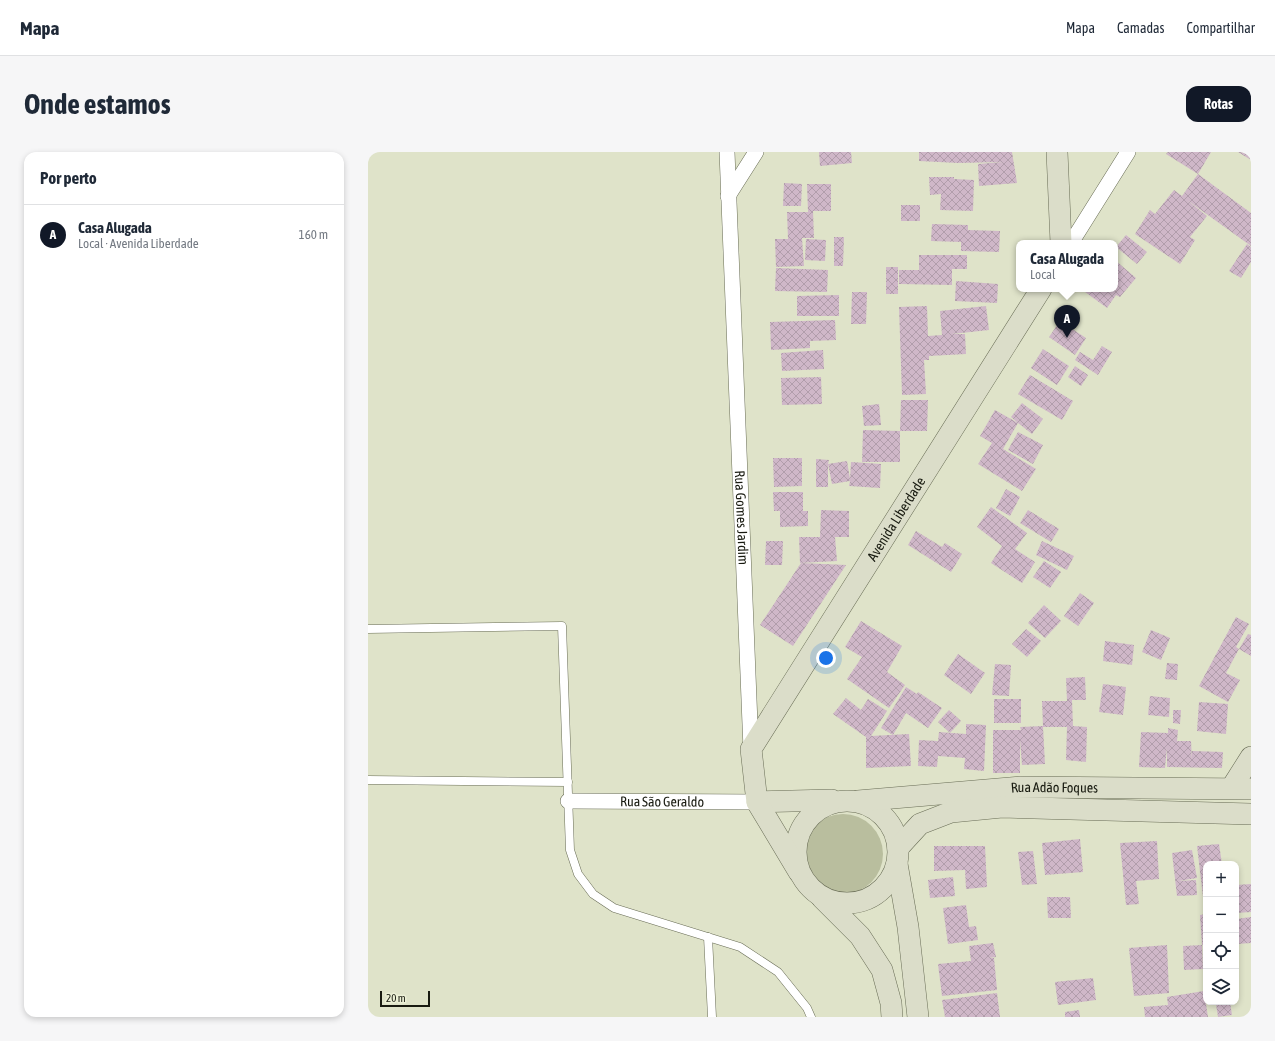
<!DOCTYPE html>
<html lang="pt">
<meta charset="utf-8">
<style>
:root{--surface:#fff;--page:#f6f6f7;--text:#1f2937;--muted:#747a83;--line:#e0e1e3;--accent:#111827}
body{margin:0;font-family:"Asap Condensed",sans-serif;background:var(--page);color:var(--text)}
.controls{position:absolute;right:12px;bottom:12px;display:grid;overflow:hidden;border-radius:8px;box-shadow:0 2px 6px #0003}
.controls button{width:36px;height:36px;display:grid;place-items:center;padding:0;border:0;border-bottom:1px solid var(--line);background:var(--surface);color:var(--text);font:20px sans-serif}
.scale{position:absolute;left:12px;bottom:10px;width:50px;box-sizing:border-box;padding-left:4px;border:2px solid #181a10;border-top:0;font-size:11px;line-height:14px;white-space:nowrap;color:#181a10;-webkit-text-stroke:3px #ecf0d6;paint-order:stroke}
.you{position:absolute;left:458px;top:506px;width:14px;height:14px;margin:-10px;border:3px solid #fff;border-radius:50%;background:#1a73e8;box-shadow:0 0 0 6px #1a73e833}
.badge{display:grid;place-items:center;width:26px;height:26px;border-radius:50%;background:var(--accent);color:#fff;font-size:13px;font-weight:700}
.pin{position:absolute;translate:-50% -33px;filter:drop-shadow(0 1px 2px #0008)}
.pin::after{content:'';position:absolute;top:21px;width:14px;height:12px;background:inherit;clip-path:polygon(0 0,100% 0,50% 100%)}
.popup{position:absolute;left:648px;top:88px;width:102px;height:52px;box-sizing:border-box;display:grid;place-content:center;border-radius:8px;background:var(--surface);filter:drop-shadow(0 1px 3px #0005);font-size:13px;white-space:nowrap;color:var(--muted)}
.popup b{font-size:15px;color:var(--text)}
.popup::after{content:'';position:absolute;left:50%;top:100%;margin-left:-8px;border:8px solid transparent;border-top-color:var(--surface)}
.list{margin:0;padding:0;list-style:none}
h2{display:flex;justify-content:space-between;align-items:center;height:52px;margin:0;padding:0 16px;font-size:17px}
h2 small{font-size:13px;font-weight:400;color:var(--muted)}
.list li{display:grid;grid-template-columns:26px 1fr auto;gap:12px;align-items:center;box-sizing:border-box;height:60px;padding:0 16px;border-top:1px solid var(--line)}
.list b{display:block;font-size:15px;white-space:nowrap}
.list p{margin:0;font-size:13px;white-space:nowrap;color:var(--muted)}
.list em{font-size:13px;font-style:normal;color:var(--muted)}
.icon{flex:none;width:22px;height:22px;fill:none;stroke:currentColor;stroke-width:2;stroke-linecap:round;stroke-linejoin:round}
.map{position:relative;flex:none;width:883px;height:865px;overflow:hidden;border-radius:12px}
header{display:flex;align-items:center;gap:24px;box-sizing:border-box;height:56px;padding:0 20px;background:var(--surface);border-bottom:1px solid var(--line)}
header strong{font-size:19px}
nav{display:flex;gap:22px;margin-inline-start:auto;font-size:14px}
.intro{display:flex;align-items:center;justify-content:space-between;box-sizing:border-box;height:96px;padding:0 24px}
h1{margin:0;font-size:28px}
.button{padding:10px 18px;border-radius:12px;background:var(--accent);color:#fff;font-size:14px;font-weight:700}
main{display:flex;gap:24px;padding:0 24px}
aside{flex:1;background:var(--surface);border-radius:12px;box-shadow:0 2px 6px #0003}
.map>svg:first-child{display:block}
.green{fill:#b9be9e}
.building{fill:url(#building-cross-hatch)}
.lines{fill:none;stroke-linecap:round;stroke-linejoin:round}
.lane-casing{stroke:#696d56;stroke-width:9}
.street-casing{stroke:#696d56;stroke-width:16}
.secondary-casing{stroke:#696d56;stroke-width:22}
.lane{stroke:#fff;stroke-width:8}
.street{stroke:#fff;stroke-width:15}
.secondary{stroke:#dbddc9;stroke-width:21}
.labels{text-anchor:middle;stroke-width:4;stroke-linejoin:round;paint-order:stroke}
.street-label{font-size:14px;fill:#181a10;stroke:#ecf0d6}
</style>
<header>
<strong>Mapa</strong>
<nav><a>Mapa</a><a>Camadas</a><a>Compartilhar</a></nav>
</header>
<div class="intro"><h1>Onde estamos</h1><a class="button">Rotas</a></div>
<main>
<aside>
<h2>Por perto<small></small></h2>
<ul class="list">
<li><span class="badge">A</span><div><b>Casa Alugada</b><p>Local · Avenida Liberdade</p></div><em>160 m</em></li>
</ul>
</aside>
<div class="map">
<svg width="883" height="865" viewBox="0 0 883 865">
<defs>
<pattern id="building-cross-hatch" width="8" height="8" patternUnits="userSpaceOnUse"><rect width="8" height="8" fill="#cfb7c8"/><path d="M0 0l8 8M0 8l8-8" fill="none" stroke="#b19dab"/></pattern>
</defs>
<rect width="100%" height="100%" fill="#dfe3c9"/>
<!-- green -->
<circle class="green" cx="475" cy="702" r="40"/>
<!-- building -->
<g class="building">
<path d="M451,0H483L484,11L452,14Z"/>
<path d="M551,0H644L649,31L611,34L610,12L635,10L590,11L551,9Z"/>
<path d="M800,0H843L830,22L798,2Z"/>
<path d="M870,0H883V8Z"/>
<path d="M830,22L883,61V94L819,48L839,64L822,85L827,88L812,112L767,82L782,58L787,62L806,38L814,44Z"/>
<path d="M561,25H586V27L606,28L605,59L572,58L573,42L562,43Z"/>
<path d="M416,31L434,32L433,54H415Z"/>
<path d="M439,32H463V59H445L446,86H434L436,114L408,115L407,87H420L419,60H440Z"/>
<rect x="533" y="53" width="19" height="16"/>
<path d="M564,72L600,73V78L632,79L631,100L593,99V90L563,89Z"/>
<path d="M758,83L779,100L769,112L748,95Z"/>
<path d="M466,85H476L475,114H466Z"/>
<path d="M438,87L458,88L457,109L437,108Z"/>
<path d="M879,92L883,95V110L873,126L861,119Z"/>
<path d="M551,103H599V117H584V133L531,132V118H551Z"/>
<path d="M748,109L768,126L752,145L748,143L739,156L713,137H747Z"/>
<rect x="518" y="115" width="12" height="27"/>
<path d="M408,116L460,118L459,140L407,139Z"/>
<path d="M588,129L630,132L629,151L587,149Z"/>
<path d="M484,140H499L498,172H483Z"/>
<path d="M471,143V164H429V144Z"/>
<path d="M559,154L560,184L574,183L572,159L618,154L621,178L584,182H597L598,202L561,204V208H556L558,242L534,243L531,155Z"/>
<path d="M467,168L468,188L442,189V196L403,198L402,170Z"/>
<path d="M692,169L718,186L707,203L681,185Z"/>
<path d="M734,194L744,200L730,223L707,208L712,200L725,208Z"/>
<path d="M675,197L701,214L689,233L663,216Z"/>
<path d="M455,198L456,217L414,219L413,201Z"/>
<path d="M707,214L720,223L713,234L700,225Z"/>
<path d="M662,223L705,249L694,268L650,242Z"/>
<path d="M453,225L454,252L414,253L413,226Z"/>
<path d="M533,248H560L559,279H532Z"/>
<path d="M654,251L675,267L664,282L650,271L635,297L668,317L654,339L610,312L624,291L612,284L627,258L650,271L643,265Z"/>
<path d="M511,252L513,273L496,274L494,254Z"/>
<path d="M495,278L532,279V310H494Z"/>
<path d="M650,280L675,293L665,312L640,298Z"/>
<path d="M405,306H434V334L406,335Z"/>
<path d="M448,307L461,308L460,312L479,309L482,327L483,310L513,312L512,336L481,334L482,329L464,332L460,312V335H448Z"/>
<path d="M638,337L652,345L642,364L628,356Z"/>
<path d="M405,340H435V359H440V374L412,375V359H406Z"/>
<path d="M623,355L659,381L647,397L667,410L654,431L623,411L634,394L609,375Z"/>
<path d="M453,358L481,359V385H467L469,409L432,411L431,385H452Z"/>
<path d="M660,358L691,377L683,390L652,371Z"/>
<path d="M548,379L574,395L577,391L594,402L583,420L540,393Z"/>
<path d="M398,389H415L414,413H397Z"/>
<path d="M674,389L706,404L699,418L668,403Z"/>
<path d="M676,409L693,420L682,436L665,425Z"/>
<path d="M433,411L478,413L425,494L392,473Z"/>
<path d="M712,441L726,451L710,474L696,464Z"/>
<path d="M676,453L693,469L677,486L660,471Z"/>
<path d="M868,465L881,472L868,495L871,497L858,521L872,528L860,550L831,534Z"/>
<path d="M493,469L534,494L519,520L537,533L521,556L479,527L494,505L477,495Z"/>
<path d="M658,477L673,489L659,505L644,492Z"/>
<path d="M783,478L802,486L793,508L774,500Z"/>
<path d="M880,482L883,483V504L871,497Z"/>
<path d="M737,489L766,493L764,513L735,509Z"/>
<path d="M590,502L617,521L603,542L576,523Z"/>
<path d="M799,511L810,512L809,528L797,527Z"/>
<path d="M627,512L643,513L641,544L624,543Z"/>
<path d="M717,525L718,548H704L705,574L719,575L718,610L698,608L699,575H675L677,612L654,613L652,588V621H625V578H653L652,575L675,574L674,549H699L698,526Z"/>
<path d="M735,532L758,535L755,563L731,560Z"/>
<path d="M538,535L549,542L550,540L574,556L560,576L538,561L525,583L513,576Z"/>
<path d="M782,544L802,546L801,565L780,563Z"/>
<path d="M478,546L493,558L500,547L519,559L503,584L541,582L543,614L498,616V585L465,562Z"/>
<rect x="626" y="547" width="27" height="24"/>
<path d="M831,550L860,552L858,582L829,579Z"/>
<path d="M581,558L593,569L582,581L570,570Z"/>
<path d="M805,558H813L812,572L805,571Z"/>
<path d="M598,572L618,573L616,619L596,617L597,606L570,604L569,615L550,614L551,588L570,589L571,580L598,582Z"/>
<path d="M800,576L810,578L809,589H823L824,608V599L855,600L854,616L799,615V596L797,616L771,615L773,580L800,581Z"/>
<path d="M712,687L715,720L677,723L674,691Z"/>
<path d="M789,689L791,727L768,729L771,752L758,753L752,691Z"/>
<path d="M851,692L854,712H838V753H836L829,694Z"/>
<path d="M566,694H617L619,735L598,737L597,718L566,719Z"/>
<path d="M824,698L829,726L810,729L828,728L829,743L809,744L804,701Z"/>
<path d="M665,699L669,732L654,733L650,700Z"/>
<path d="M585,725L587,744L562,746L560,728Z"/>
<path d="M883,732V760L868,761V733Z"/>
<path d="M679,745H702L703,766H680Z"/>
<path d="M598,753L601,775L608,774L610,788L580,792L575,756Z"/>
<path d="M838,762V793H834L832,763Z"/>
<path d="M883,765V791L869,792L868,767Z"/>
<path d="M625,791L628,805L621,806H626L629,838L574,844L570,812L603,809L601,794Z"/>
<path d="M799,793L801,841L766,844L761,796Z"/>
<path d="M834,793L835,817L816,818L815,794Z"/>
<path d="M725,826L728,848L690,853L687,830Z"/>
<path d="M836,839L840,865H777L776,855L800,853L799,845Z"/>
<path d="M629,841L632,865H577L574,848Z"/>
<path d="M843,850H862L864,863L850,865L848,852L844,853Z"/>
<path d="M711,858L712,865H697V860Z"/>
</g>
<g class="lines">
<defs>
<g id="lane">
<path d="M0,477L194,474L202,698L210,722L225,742L246,756L372,795L410,820L439,856L443,865"/>
<path d="M0,628L200,630"/>
<path d="M340,785L344,865"/>
</g>
<g id="street">
<path id="s1" d="M359,0L383,597"/>
<path d="M360,44L388,0"/>
<path d="M703,91L760,0"/>
<path id="s2" d="M200,649L389,650"/>
</g>
<g id="secondary">
<path d="M689,0L693,91"/>
<path d="M864,635L883,605"/>
<circle cx="479" cy="700" r="51"/>
<path id="s3" d="M490,649L652,635L883,637"/>
<path d="M389,650L464,648"/>
<path d="M530,696L552,672L583,660L634,655L883,662"/>
<path d="M529,712L540,775L550,865"/>
<path id="s4" d="M431,720L389,650L383,597L673,137"/>
<path d="M454,746L492,784L514,818L523,851L524,865"/>
</g>
</defs>
<!-- lane casing -->
<use href="#lane" class="lane-casing"/>
<!-- street casing -->
<use href="#street" class="street-casing"/>
<!-- secondary casing -->
<use href="#secondary" class="secondary-casing"/>
<!-- lane -->
<use href="#lane" class="lane"/>
<!-- street -->
<use href="#street" class="street"/>
<!-- secondary -->
<use href="#secondary" class="secondary"/>
</g>
<g class="labels">
<!-- street labels -->
<g class="street-label">
<text dy="5" stroke="none"><textPath href="#s1" startOffset="366">Rua Gomes Jardim</textPath></text>
<text dy="5" stroke="none"><textPath href="#s4" startOffset="407">Avenida Liberdade</textPath></text>
<text dy="5" stroke="none"><textPath href="#s3" startOffset="197">Rua Adão Foques</textPath></text>
<text dy="5" stroke="none"><textPath href="#s2" startOffset="94">Rua São Geraldo</textPath></text>
</g>
</g>
</svg>
<div class="controls">
<button>+</button>
<button>−</button>
<button><svg class="icon" aria-label="locate" viewBox="0 0 24 24"><circle cx="12" cy="12" r="6"/><path d="M12 2v4M12 18v4M2 12h4M18 12h4"/></svg></button>
<button><svg class="icon" aria-label="layers" viewBox="0 0 24 24"><path d="M12 4l9 5-9 5-9-5zM3 14l9 5 9-5"/></svg></button>
</div>
<div class="scale">20 m</div>
<div class="you"></div>
<div class="pin badge" style="left:699px;top:186px">A</div>
<div class="popup"><b>Casa Alugada</b>Local</div>
</div>
</main>
